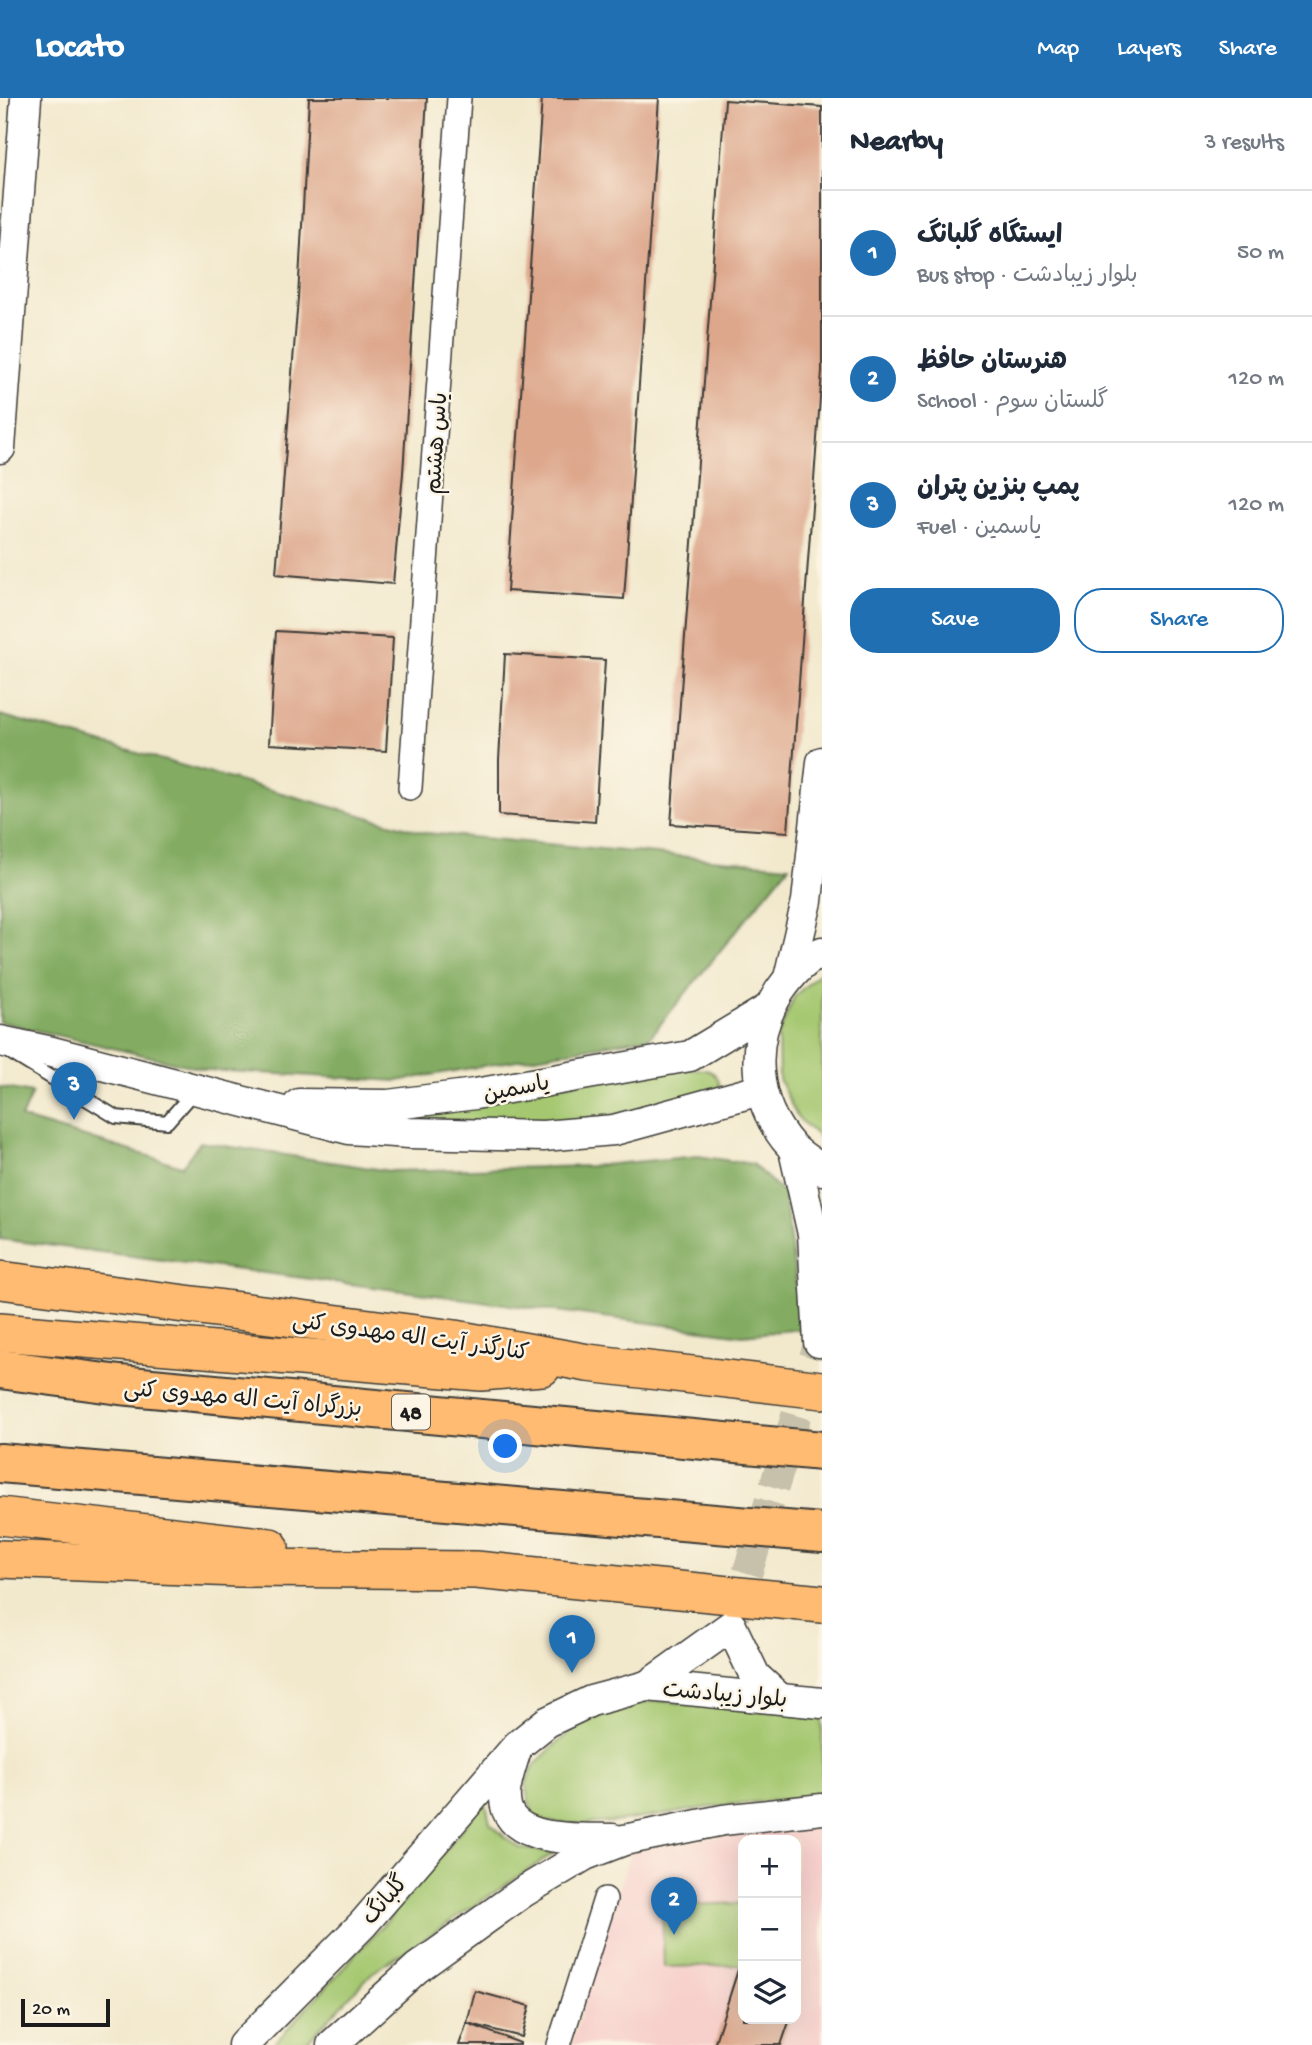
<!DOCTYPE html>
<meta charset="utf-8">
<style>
:root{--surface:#fff;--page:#f6f6f7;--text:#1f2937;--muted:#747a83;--line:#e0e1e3;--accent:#1f6fb2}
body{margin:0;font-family:"Gochi Hand","Playpen Sans Arabic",sans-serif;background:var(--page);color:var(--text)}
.controls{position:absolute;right:21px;bottom:21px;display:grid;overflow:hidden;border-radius:14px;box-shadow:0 7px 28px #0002}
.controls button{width:63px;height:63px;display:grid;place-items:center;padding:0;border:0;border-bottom:2px solid var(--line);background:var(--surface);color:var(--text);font:35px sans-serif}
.scale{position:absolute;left:21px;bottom:18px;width:89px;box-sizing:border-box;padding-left:7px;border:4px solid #1c1c1c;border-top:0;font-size:19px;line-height:24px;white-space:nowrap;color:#1c1c1c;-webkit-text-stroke:5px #fcf5e5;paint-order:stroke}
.you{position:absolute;left:506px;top:1349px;width:24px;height:24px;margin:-18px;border:5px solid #fff;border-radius:50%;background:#1a73e8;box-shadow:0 0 0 10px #1a73e833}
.badge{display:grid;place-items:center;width:46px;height:46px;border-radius:50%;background:var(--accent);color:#fff;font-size:23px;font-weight:700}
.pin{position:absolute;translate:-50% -58px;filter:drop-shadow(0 2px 4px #0008)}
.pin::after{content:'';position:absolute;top:37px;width:24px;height:21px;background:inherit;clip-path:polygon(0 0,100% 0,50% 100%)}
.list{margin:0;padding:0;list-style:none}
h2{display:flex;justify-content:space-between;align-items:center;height:91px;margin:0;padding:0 28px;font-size:30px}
h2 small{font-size:23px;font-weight:400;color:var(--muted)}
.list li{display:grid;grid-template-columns:46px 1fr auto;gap:21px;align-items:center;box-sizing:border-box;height:126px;padding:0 28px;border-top:2px solid var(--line)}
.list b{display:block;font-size:26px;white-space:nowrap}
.list p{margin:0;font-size:23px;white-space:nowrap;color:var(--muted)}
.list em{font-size:23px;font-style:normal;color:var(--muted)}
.actions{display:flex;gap:14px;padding:21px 28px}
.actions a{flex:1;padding:16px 0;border:2px solid var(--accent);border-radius:28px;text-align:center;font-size:24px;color:var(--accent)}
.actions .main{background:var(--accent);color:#fff}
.icon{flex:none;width:38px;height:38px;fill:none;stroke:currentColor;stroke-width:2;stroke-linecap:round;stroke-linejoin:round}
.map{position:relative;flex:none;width:822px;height:1947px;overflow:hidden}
header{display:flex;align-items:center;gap:42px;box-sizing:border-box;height:98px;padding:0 35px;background:var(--accent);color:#fff}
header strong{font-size:33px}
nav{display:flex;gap:38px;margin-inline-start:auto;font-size:24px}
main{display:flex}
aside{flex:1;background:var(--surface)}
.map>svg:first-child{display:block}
.built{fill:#f7d0cc;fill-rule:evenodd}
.green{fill:#a4c770;stroke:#607246;stroke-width:2}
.forest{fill:#83ac62;stroke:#50643f;stroke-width:2}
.building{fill:#dda78c}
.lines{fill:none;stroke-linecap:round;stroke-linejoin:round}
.tertiary-tunnel{stroke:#c7c0aa;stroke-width:30;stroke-dasharray:30 15;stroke-linecap:butt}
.service-casing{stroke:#3c3b37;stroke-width:16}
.minor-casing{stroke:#3c3b37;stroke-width:26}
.tertiary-casing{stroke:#3c3b37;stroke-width:33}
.primary-casing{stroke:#3c3b37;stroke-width:40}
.trunk-casing{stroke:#3c3b37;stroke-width:42}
.service{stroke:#fff;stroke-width:12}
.minor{stroke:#fff;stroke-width:23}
.tertiary{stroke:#fff;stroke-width:30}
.primary{stroke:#febb71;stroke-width:37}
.trunk{stroke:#febb71;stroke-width:38}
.labels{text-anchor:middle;stroke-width:5;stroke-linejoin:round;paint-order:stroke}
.shield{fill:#fcf5e5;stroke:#5f5d58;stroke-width:2}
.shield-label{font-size:21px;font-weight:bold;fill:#1c1c1c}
.street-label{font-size:23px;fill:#1c1c1c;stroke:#fcf5e5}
</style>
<header>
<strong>Locato</strong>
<nav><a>Map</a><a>Layers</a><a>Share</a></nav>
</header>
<main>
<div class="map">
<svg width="822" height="1947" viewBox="0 0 822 1947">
<rect width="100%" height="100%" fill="#fcf5e5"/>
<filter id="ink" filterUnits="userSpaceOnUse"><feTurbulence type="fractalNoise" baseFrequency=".0143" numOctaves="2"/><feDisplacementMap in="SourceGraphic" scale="14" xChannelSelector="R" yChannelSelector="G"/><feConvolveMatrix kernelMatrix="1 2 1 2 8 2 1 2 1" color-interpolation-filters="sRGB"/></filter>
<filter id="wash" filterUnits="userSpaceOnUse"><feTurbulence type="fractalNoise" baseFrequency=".00686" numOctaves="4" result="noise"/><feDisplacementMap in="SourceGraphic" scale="28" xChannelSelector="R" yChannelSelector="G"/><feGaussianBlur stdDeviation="1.57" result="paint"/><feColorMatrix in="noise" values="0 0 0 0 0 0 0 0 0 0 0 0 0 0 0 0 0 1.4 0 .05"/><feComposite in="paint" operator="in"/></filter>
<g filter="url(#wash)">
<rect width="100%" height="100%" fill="#f2e9cd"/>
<!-- built -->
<path class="built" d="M822,1723V1947H571L631,1752ZM743,1742H796V1921H743Z"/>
<!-- green -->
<g class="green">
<path d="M822,872V1042L797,1019L779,981L778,938L794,899Z"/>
<path d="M679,971C697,972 717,966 720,989L690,1003L554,1028L330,1017Z"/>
<path d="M659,1603L822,1618V1699C788,1702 753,1703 719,1708C659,1716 596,1733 536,1722C531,1710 523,1693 528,1680C532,1668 543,1658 552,1650C585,1617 613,1607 659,1603Z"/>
<path d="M485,1702L490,1725L505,1739L520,1750L554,1755L372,1875L304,1947H273L408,1799Z"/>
<path d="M743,1805V1867L664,1869L662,1808Z"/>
</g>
<!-- forest -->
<g class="forest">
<path d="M0,617L426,735L789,768L650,939L397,983L207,972L0,924Z"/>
<path d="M0,989L32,995L21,1020L182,1068L200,1044L390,1073L591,1068L698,1058L752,1066L784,1095L802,1231L743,1237L0,1141Z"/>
</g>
<g id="blocks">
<!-- building -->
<g class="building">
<path d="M309,0H427L403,375L393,486L276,476L298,200Z"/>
<path d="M542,0H659L624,501L507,493Z"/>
<path d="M725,2L822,9V273L788,734L671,726Z"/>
<path d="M276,533L393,540L386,653L269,646Z"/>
<path d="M505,556L605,562L595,724L499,717V662Z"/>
<path d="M739,1869L743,1870V1921H790L781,1947H714Z"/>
<path d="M475,1893L530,1908L522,1939L467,1925Z"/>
<path d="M467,1925L520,1945V1947H459Z"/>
</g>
</g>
</g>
<g filter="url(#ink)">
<use href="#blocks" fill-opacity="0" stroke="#3c3b37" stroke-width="2"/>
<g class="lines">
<!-- tertiary-tunnel -->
<path class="tertiary-tunnel" d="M734,1518L819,1244"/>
<defs>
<path id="service" d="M9,954L116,1019L167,1024L195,992"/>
<g id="minor">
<path d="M410,690L459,0"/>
<path d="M559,1947L605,1801"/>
</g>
<g id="tertiary">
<path d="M0,350L26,0"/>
<path d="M822,854C805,861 790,878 779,894C748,943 752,1005 792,1049C800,1058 812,1064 822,1072"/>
<path d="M789,880L807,803L822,664"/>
<path d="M0,943L52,954L349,1031L409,1035L543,1038L614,1032L760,992"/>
<path d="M299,1006L388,1007L475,996L690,958L768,911"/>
<path d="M794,1052L813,1136L819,1244"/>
<path d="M647,1588L731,1528L755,1578L779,1600"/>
<path d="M516,1652C512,1665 506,1681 505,1695C501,1747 579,1740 613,1741"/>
<path d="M243,1947L363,1826L517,1648L547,1624L591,1603L647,1588L822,1605"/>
<path d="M332,1947L417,1870L523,1794L585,1757L624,1742L723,1722L822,1711"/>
</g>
<g id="primary">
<path d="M0,1182L455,1241L588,1265L822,1292"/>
<path d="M0,1234L481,1274L542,1269"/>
<path d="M0,1418L270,1449"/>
<path d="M0,1461L238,1470L476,1472L822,1506"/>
</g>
<g id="trunk">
<path d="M0,1271L120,1287L822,1353"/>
<path d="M0,1365L822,1435"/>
</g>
</defs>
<!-- service casing -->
<use href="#service" class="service-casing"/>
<!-- minor casing -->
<use href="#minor" class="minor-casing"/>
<!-- tertiary casing -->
<use href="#tertiary" class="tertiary-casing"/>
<!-- primary casing -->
<use href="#primary" class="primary-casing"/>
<!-- trunk casing -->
<use href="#trunk" class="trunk-casing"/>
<!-- service -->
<use href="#service" class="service"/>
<!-- minor -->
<use href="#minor" class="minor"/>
<!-- tertiary -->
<use href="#tertiary" class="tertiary"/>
<!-- primary -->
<use href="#primary" class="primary"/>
<!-- trunk -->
<use href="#trunk" class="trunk"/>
</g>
</g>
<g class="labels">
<!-- shield labels -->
<rect class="shield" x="392" y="1296.5" width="38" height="35" rx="5"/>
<g class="shield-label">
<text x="411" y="1321">48</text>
</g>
<!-- street labels -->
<g class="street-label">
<text transform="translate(435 345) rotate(-86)" y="8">یاس هشتم</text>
<text transform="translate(516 989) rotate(-11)" y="8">یاسمین</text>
<text transform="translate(411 1237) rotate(8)" y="8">کنارگذر آیت اله مهدوی کنی</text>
<text transform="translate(243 1299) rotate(5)" y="8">بزرگراه آیت اله مهدوی کنی</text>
<text transform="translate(725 1595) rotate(5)" y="8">بلوار زیبادشت</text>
<text transform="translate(384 1801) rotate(-49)" y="8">گلبانگ</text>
</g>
</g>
</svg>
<div class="controls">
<button>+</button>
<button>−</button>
<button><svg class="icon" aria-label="layers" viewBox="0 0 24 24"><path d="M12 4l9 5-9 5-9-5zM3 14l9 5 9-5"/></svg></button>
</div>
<div class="scale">20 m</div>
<div class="you"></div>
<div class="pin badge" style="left:572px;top:1575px">1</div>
<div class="pin badge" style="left:674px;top:1837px">2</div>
<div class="pin badge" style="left:74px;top:1022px">3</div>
</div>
<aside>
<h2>Nearby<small>3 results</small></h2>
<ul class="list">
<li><span class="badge">1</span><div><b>ایستگاه گلبانگ</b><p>Bus stop · بلوار زیبادشت</p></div><em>50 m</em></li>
<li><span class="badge">2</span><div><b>هنرستان حافظ</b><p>School · گلستان سوم</p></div><em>120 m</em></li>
<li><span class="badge">3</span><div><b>پمپ بنزین پتران</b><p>Fuel · یاسمین</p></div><em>120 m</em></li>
</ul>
<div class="actions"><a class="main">Save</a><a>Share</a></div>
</aside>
</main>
